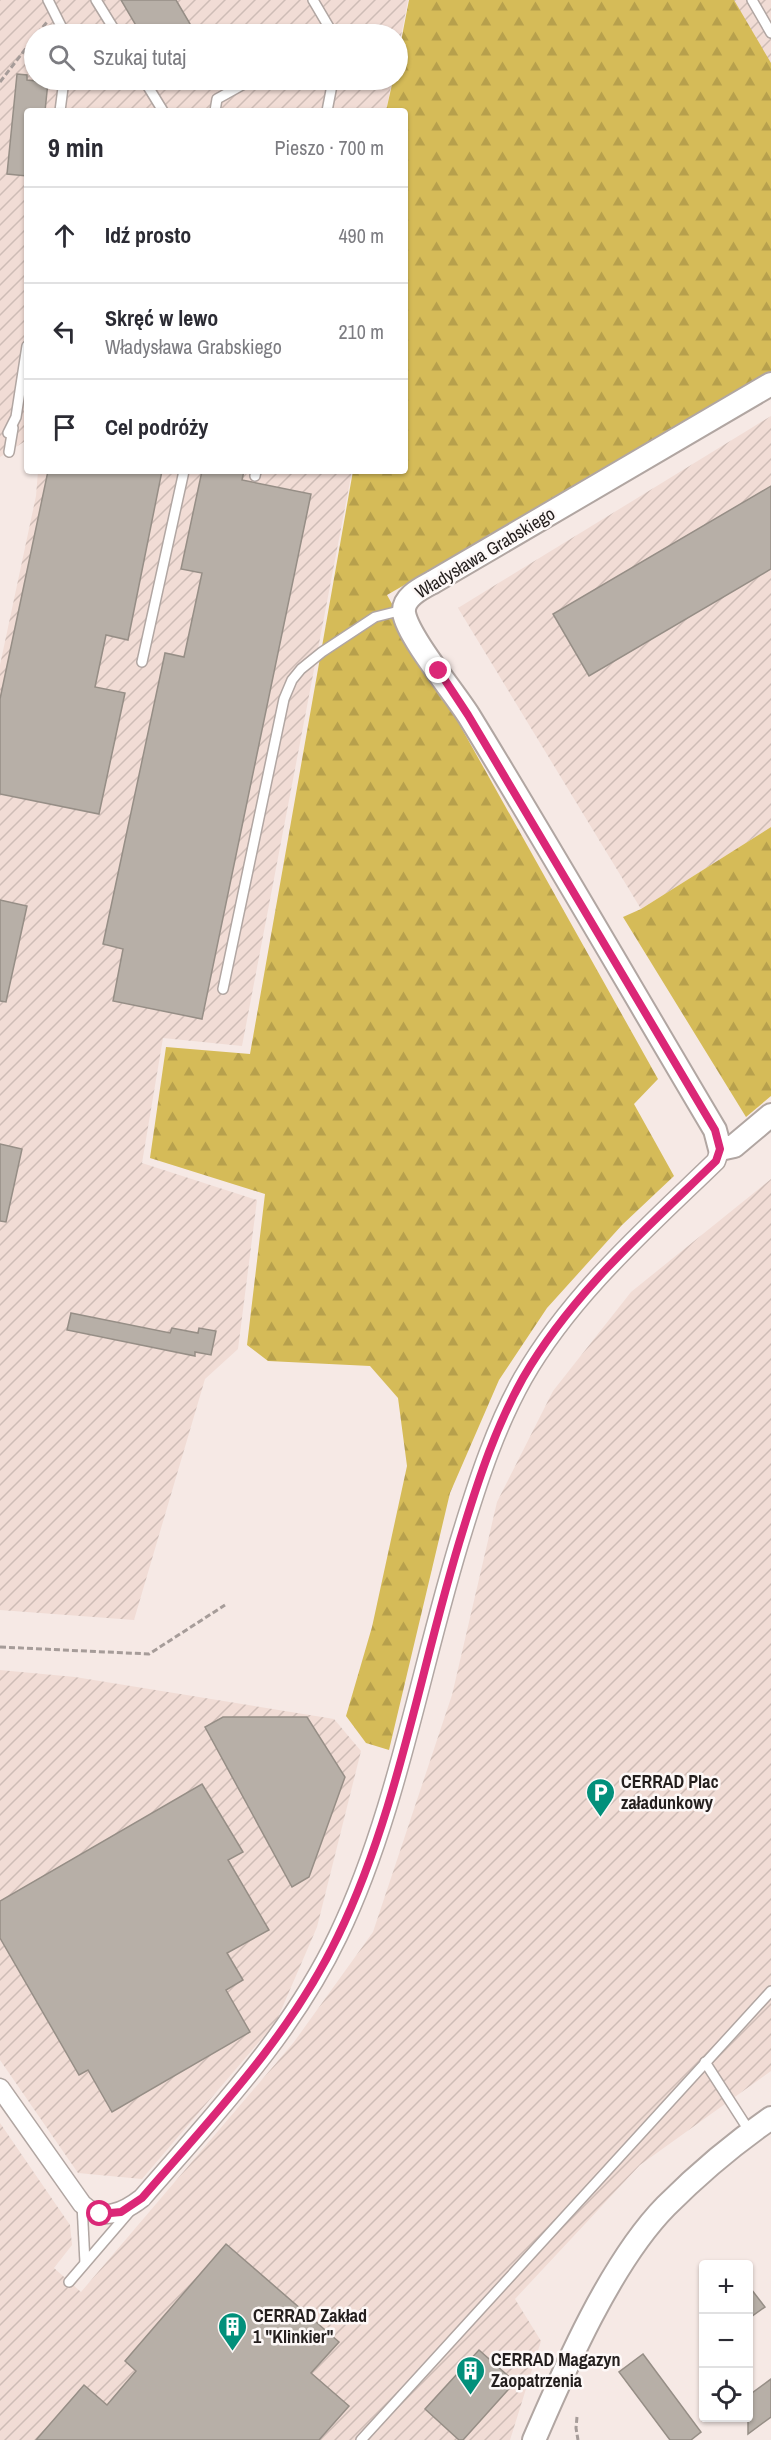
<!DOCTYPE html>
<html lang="pl">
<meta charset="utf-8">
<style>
:root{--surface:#fff;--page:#f7f7f7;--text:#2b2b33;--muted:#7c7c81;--line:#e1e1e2}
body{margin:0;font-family:"Archivo Narrow",sans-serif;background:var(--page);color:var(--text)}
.controls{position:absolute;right:18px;bottom:18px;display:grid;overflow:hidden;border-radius:6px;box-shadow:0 2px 4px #0004}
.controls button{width:54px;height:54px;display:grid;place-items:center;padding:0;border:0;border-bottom:2px solid var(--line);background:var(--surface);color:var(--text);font:30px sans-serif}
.stop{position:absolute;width:18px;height:18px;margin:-14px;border:4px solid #db2777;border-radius:50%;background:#fff}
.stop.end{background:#db2777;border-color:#fff;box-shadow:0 2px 6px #0008}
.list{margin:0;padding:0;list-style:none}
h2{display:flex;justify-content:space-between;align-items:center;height:78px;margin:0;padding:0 24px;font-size:26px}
h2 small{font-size:20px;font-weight:400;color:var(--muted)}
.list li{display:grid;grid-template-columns:39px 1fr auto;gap:18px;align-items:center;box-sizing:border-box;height:96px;padding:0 24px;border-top:2px solid var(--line)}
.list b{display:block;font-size:22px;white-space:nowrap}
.list p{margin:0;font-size:20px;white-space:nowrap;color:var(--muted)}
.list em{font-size:20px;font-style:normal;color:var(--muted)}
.icon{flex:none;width:33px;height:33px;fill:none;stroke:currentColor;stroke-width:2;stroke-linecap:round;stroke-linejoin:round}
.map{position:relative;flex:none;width:771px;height:2440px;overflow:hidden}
.search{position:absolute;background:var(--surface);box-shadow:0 2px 4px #0004;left:24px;top:24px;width:384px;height:66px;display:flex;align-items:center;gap:15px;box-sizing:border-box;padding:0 21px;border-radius:33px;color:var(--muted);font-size:22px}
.panel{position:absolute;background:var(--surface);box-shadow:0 2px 4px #0004;left:24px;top:108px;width:384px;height:366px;border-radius:6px}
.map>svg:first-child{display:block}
.industrial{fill:url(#industrial-furrows)}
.forest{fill:url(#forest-firs)}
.building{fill:#b7afa7;stroke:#968e86;stroke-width:1.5}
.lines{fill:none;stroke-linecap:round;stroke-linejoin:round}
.service-casing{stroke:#b1a6a2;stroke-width:12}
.minor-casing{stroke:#b1a6a2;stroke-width:21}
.tertiary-casing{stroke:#b1a6a2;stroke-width:26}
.path{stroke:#a69c99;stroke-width:3;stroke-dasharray:6 3;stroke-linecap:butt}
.service{stroke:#fff;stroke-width:9}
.minor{stroke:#fff;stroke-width:18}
.tertiary{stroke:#fff;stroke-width:22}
.route{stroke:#db2777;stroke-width:8}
.labels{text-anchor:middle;stroke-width:5;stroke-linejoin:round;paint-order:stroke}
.street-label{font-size:18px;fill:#231e1d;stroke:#fdf8f7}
.poi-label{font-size:18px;font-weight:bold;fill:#231e1d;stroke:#fdf8f7;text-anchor:start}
</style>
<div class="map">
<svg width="771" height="2440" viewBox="0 0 771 2440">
<defs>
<pattern id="industrial-furrows" width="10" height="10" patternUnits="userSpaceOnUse" patternTransform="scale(1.5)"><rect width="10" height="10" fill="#f1dcd5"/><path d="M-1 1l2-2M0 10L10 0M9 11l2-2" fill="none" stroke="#cebcb6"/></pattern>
<pattern id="forest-firs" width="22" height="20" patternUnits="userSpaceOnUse" patternTransform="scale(1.5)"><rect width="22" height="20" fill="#d5bb58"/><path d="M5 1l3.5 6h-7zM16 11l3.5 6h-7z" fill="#b7a04c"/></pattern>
</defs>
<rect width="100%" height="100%" fill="#f6e9e5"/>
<!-- industrial -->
<g class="industrial">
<path d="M0,0H408L398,52V34H34V80H392L386,111H27V440L0,457Z"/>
<path d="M733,0H771V65Z"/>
<path d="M771,416V827L641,909L458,608Z"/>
<path d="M38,471H352L242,1046L163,1038L142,1163L257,1200L238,1349L205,1379L134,1620L0,1610V665L36,496Z"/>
<path d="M771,1179V2071L640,2165L515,2299L541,2341L510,2440H0V2123L70,2225L72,2245L54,2268L81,2292L294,2042L373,1932L452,1695L497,1502L553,1391L631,1292Z"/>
<path d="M0,1670L75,1677L334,1719L361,1751L317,1927L276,2022L142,2179L78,2173L0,2060Z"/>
</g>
<!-- forest -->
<g class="forest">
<path d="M409,0H734L771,63V373L387,595L658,1079L634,1104L674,1176L622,1225L547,1308L499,1380L450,1493L389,1750L366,1743L346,1716L372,1627L407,1466L398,1398L370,1366L268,1361L247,1345L265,1194L150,1158L166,1047L250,1054L353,471H405V111H386L393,80H398V57Z"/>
<path d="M771,827V1096L746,1117L623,917L641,909Z"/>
</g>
<!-- building -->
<g class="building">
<path d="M121,0H176L196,34H141Z"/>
<path d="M17,74L27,75V80L48,82L45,111H27V176L7,174Z"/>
<path d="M48,471H162L128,640L106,635L95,687L125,693L99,814L0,794V699Z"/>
<path d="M202,471H244L242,480L311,494L202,1019L113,1001L123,949L103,944L165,653L184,657L202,573L181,569Z"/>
<path d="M771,486V569L589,676L553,614Z"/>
<path d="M0,900L27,906L6,1002L0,1001Z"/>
<path d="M0,1144L22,1149L6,1222L0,1221Z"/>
<path d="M71,1313L170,1333L172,1328L198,1333L199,1328L216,1331L211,1355L195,1352V1356L67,1330Z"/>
<path d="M223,1717H307L345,1777L309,1877L292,1887L205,1727Z"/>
<path d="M202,1784L243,1852L228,1860L269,1930L227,1953L243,1980L226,1990L250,2032L112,2112L88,2070L79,2075L0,1938V1901Z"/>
<path d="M226,2244L339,2342L311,2373L349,2406L319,2440H36L84,2385L107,2405L136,2371L125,2361Z"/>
<path d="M748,2285L765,2307L748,2319Z"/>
<path d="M479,2350L515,2382L463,2440H459L425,2409Z"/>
<path d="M643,2354L701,2432L691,2440H670L619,2372Z"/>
<path d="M771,2379V2417L748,2434V2396Z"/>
</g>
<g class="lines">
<defs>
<g id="service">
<path d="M48,0L65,34"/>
<path d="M96,0L117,34"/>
<path d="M313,0L333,34"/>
<path d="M752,0L771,33"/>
<path d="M144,80L163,111"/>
<path d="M60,111L64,80"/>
<path d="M215,111L217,99L251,80"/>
<path d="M327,111L333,80"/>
<path d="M8,433L16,417L27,346"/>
<path d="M9,452L13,428"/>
<path d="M255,476L256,471"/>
<path d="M142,662L184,471"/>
<path d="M223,989L284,699L292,680L301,669L322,652L375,617L403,610"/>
<path d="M705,2062L750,2132"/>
<path d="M82,2204L85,2263"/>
<path d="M69,2282L130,2211"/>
<path d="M361,2440L771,1991"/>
</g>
<path id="minor" d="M0,2088L82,2204C102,2223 124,2212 142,2198C213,2116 291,2035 338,1936C398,1811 421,1663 463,1530C479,1478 496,1426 523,1378C572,1293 647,1228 716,1161L720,1149"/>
<g id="tertiary">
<path d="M771,384L433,582C422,588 402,597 404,613C408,637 454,692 469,716C553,853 633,992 715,1130L720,1149L734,1146L771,1115"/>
<path d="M534,2440C565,2368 611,2262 666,2206C696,2176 736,2142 771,2118"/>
</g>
</defs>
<!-- service casing -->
<use href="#service" class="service-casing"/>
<!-- minor casing -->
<use href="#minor" class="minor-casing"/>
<!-- tertiary casing -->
<use href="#tertiary" class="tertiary-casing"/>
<!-- path -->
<g class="path">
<path d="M37,34L47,22"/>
<path d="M0,82L34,38"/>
<path d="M0,1647L149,1654L225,1605"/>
<path d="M577,2417L576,2428L578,2440"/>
</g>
<!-- service -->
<use href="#service" class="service"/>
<!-- minor -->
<use href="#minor" class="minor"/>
<!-- tertiary -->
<use href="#tertiary" class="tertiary"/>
</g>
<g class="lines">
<!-- route -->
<path class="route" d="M100,2214L121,2212L142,2198C213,2116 291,2035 338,1936C399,1810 421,1664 463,1530C479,1478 496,1426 523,1378C572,1293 647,1228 716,1161L720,1149L715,1130L468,715L439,671"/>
</g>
<!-- icons -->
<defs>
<symbol id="parking-pin" viewBox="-11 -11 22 30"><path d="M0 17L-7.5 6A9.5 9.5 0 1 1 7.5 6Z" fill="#02907b" stroke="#fdf8f7"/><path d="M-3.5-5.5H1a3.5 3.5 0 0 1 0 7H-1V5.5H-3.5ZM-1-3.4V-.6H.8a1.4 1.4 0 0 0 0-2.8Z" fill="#fff"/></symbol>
<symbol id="building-pin" viewBox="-11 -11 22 30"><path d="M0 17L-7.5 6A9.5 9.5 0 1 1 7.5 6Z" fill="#02907b" stroke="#fdf8f7"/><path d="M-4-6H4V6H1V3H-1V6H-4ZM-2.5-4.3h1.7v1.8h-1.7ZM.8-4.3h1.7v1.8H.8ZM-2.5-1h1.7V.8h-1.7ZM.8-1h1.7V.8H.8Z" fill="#fff"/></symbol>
</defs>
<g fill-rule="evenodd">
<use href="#parking-pin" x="584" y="1776" width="33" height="45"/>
<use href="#building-pin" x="216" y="2310" width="33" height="45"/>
<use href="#building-pin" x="454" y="2354" width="33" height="45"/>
</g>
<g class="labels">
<!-- street labels -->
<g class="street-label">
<text transform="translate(485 553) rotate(-31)" y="6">Władysława Grabskiego</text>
</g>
<!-- poi labels -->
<g class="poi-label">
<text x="621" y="1788">CERRAD Plac<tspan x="621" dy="21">załadunkowy</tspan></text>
<text x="253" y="2322">CERRAD Zakład<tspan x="253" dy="21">1 "Klinkier"</tspan></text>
<text x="491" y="2366">CERRAD Magazyn<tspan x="491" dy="21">Zaopatrzenia</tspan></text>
</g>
</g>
</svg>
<div class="controls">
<button>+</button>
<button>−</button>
<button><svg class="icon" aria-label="locate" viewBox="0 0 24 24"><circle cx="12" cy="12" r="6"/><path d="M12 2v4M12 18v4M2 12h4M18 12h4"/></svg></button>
</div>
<div class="stop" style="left:100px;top:2214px"></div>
<div class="stop end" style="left:439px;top:671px"></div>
<div class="search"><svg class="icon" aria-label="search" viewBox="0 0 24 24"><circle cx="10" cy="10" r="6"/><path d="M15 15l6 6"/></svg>Szukaj tutaj</div>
<section class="panel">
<h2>9 min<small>Pieszo · 700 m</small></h2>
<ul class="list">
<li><svg class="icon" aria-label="ahead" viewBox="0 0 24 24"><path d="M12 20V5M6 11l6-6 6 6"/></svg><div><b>Idź prosto</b></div><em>490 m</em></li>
<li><svg class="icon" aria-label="left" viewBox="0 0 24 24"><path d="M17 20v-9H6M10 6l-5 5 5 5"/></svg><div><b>Skręć w lewo</b><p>Władysława Grabskiego</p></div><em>210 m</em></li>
<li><svg class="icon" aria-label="arrive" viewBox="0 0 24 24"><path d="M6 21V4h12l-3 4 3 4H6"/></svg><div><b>Cel podróży</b></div></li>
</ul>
</section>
</div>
